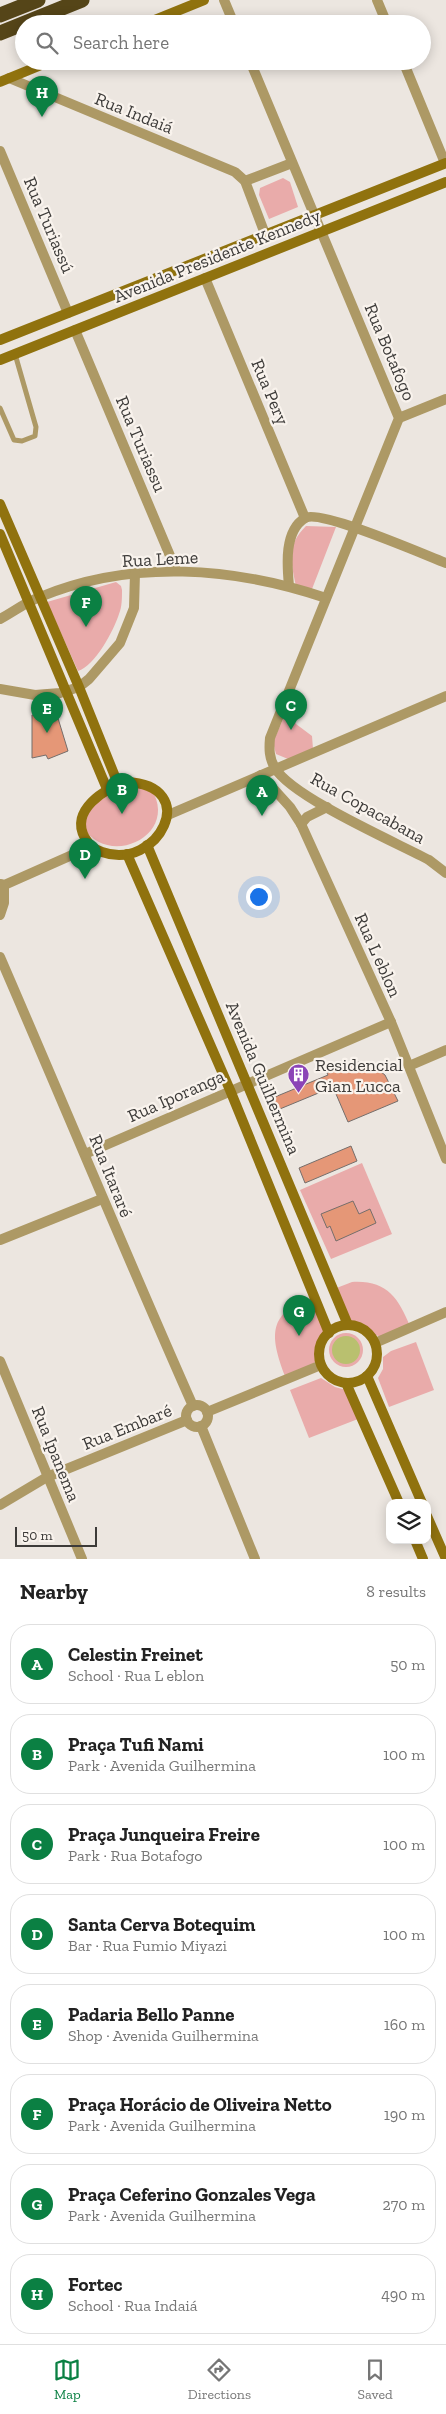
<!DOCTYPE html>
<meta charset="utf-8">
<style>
:root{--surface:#fff;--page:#f2f2f2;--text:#222;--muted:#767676;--line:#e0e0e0;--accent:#0b8043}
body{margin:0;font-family:"Zilla Slab",serif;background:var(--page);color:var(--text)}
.controls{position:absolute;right:15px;bottom:15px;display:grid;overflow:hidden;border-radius:10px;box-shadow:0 2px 12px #0003}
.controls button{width:45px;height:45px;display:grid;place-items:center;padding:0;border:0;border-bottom:1px solid var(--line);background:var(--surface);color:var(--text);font:25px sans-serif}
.scale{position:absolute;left:15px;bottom:12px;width:82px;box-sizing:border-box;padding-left:5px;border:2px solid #3d3b39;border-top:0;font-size:14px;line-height:18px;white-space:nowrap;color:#3d3b39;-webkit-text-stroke:4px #f9f3ed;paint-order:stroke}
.you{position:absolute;left:258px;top:896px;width:18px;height:18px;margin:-12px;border:4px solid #fff;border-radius:50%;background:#1a73e8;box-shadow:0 0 0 8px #1a73e833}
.badge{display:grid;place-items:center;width:32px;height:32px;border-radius:50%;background:var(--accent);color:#fff;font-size:16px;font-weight:700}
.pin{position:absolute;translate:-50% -41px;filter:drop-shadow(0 1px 2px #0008)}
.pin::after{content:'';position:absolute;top:26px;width:18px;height:15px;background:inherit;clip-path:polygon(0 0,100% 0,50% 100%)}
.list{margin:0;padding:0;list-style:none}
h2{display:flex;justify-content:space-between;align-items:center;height:65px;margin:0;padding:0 20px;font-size:21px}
h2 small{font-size:16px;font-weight:400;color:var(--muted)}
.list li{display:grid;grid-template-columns:32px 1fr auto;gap:15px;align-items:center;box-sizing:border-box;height:80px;margin:0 10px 10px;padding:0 10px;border:1px solid var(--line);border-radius:20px}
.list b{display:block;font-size:19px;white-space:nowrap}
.list p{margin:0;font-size:16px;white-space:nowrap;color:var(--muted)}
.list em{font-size:16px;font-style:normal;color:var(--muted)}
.icon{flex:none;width:28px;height:28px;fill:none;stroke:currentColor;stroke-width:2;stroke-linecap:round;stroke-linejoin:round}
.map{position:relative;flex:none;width:446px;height:1559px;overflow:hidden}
.search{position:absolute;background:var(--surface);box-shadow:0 2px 12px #0003;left:15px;right:15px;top:15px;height:55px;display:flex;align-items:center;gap:12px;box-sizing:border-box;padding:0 18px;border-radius:28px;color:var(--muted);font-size:19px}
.sheet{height:785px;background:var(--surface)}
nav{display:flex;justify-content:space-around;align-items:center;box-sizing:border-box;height:70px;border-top:1px solid var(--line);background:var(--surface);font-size:14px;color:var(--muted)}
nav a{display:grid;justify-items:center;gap:2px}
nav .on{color:var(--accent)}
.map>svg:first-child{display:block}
.green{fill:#e9abaa}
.water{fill:#b9c06f}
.building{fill:#e59777;stroke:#756e6b}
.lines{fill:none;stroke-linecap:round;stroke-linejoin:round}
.path{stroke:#b6b1ad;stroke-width:2;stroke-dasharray:1 4;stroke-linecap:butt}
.lane{stroke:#ad9965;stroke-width:5}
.street{stroke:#ad9965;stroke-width:10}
.secondary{stroke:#90720e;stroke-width:10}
.highway{stroke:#554518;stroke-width:15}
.labels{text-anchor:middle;stroke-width:4.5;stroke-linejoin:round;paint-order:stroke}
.street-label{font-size:18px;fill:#3d3b39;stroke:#f9f3ed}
.poi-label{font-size:18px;fill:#3d3b39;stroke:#f9f3ed;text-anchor:start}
</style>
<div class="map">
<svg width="446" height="1559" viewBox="0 0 446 1559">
<rect width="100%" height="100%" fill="#ece6e0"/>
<!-- green -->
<g class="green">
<path d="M283,178L290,182L298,207L269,219L259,195L260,188Z"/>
<path d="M306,526L336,527L312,589L296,586C291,561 286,546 306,526Z"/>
<path d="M116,582L121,586L122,590C122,598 122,607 119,614C114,630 95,666 78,671L47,602Z"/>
<path d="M288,708L296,724L312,736L313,749L288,759L276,754L273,742Z"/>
<path d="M131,785L142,786L154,794C175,837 108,868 83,827L88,809L117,789Z"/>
<path d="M362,1163L392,1234L331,1259L300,1190Z"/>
<path d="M352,1282C386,1280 398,1297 410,1326L380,1337L357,1325H349L334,1289Z"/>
<path d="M313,1297L326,1334C319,1343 320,1350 316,1360C312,1370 294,1373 285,1376C270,1336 267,1313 313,1297Z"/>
<circle cx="346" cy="1350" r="17"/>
<path d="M416,1342L434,1390L389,1407L378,1378L383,1369V1357L391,1351Z"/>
<path d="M321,1378L335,1387L346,1390L358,1419L309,1438L290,1390Z"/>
</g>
<!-- water -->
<circle class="water" cx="346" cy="1350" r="14"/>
<!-- building -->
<g class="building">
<path d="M32,715H57L68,751L48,759L46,755L32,758Z"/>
<path d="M358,1062L373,1066L385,1075L398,1101L348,1122L333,1087L275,1111L270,1099L328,1075L327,1073L344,1064Z"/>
<path d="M351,1146L357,1161L305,1183L299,1168Z"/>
<path d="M353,1201L359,1214L370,1209L376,1223L336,1241L330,1226L327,1228L321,1214Z"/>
</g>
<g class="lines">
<!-- path -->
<path class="path" d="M117,24L139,15"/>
<!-- lane -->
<path class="lane" d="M0,408L14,440L22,441L35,436L36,427L15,354"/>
<!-- street -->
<g class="street">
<path d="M224,0L234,24"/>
<path d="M377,0L387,24"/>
<path d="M250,61L399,418L270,738C269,749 269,758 275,768C292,797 395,842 429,860L446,873"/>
<path d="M403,61L445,163"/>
<path d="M9,78L235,172L245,181L265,234"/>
<path d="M0,151L68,313"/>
<path d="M245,181L292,163"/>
<path d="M205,278L305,518"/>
<path d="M75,330L176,570"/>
<path d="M399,418L446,399"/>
<path d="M289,586C287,565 284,531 305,518C320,509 425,555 446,563"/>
<path d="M0,619C13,612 26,602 40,597C132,559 234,567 326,598"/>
<path d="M0,689L35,695L60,693L79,687L89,679L120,643L134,608L135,573"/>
<path d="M261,775L290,807L301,824L391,1022L446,1159"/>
<path d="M168,815L446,696"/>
<path d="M301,824L307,817L327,807"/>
<path d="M0,887L90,847"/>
<path d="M0,915L4,903V885L1,884"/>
<path d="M0,957C65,1107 127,1257 193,1406"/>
<path d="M409,1066L446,1050"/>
<path d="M85,1154L391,1022"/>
<path d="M0,1240L102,1199"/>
<path d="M375,1343L446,1312"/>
<path d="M0,1361L82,1559"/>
<circle cx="197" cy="1416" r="11"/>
<path d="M207,1412L321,1365"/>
<path d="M201,1426L255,1559"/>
<path d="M0,1505L47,1477L187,1420"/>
</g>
<!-- secondary -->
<g class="secondary">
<path d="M145,24L204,0"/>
<path d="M0,82L51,61"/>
<path d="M0,340L446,163"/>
<path d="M0,360L446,182"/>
<path d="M0,504L79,687L118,784"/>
<path d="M0,534L107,789"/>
<path d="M126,782C203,785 158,872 102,852C93,849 90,846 85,838C69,811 105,788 126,782Z"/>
<path d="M147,845L348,1325"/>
<path d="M127,854L230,1090L329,1333"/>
<circle cx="348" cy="1354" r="29"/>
<path d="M367,1376L422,1503"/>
<path d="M346,1383L399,1503"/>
<path d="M427,1516L446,1559"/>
<path d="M415,1540L423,1559"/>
</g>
<!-- highway -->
<g class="highway">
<path d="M0,15L38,0"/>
<path d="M0,33L82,0"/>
</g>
</g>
<!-- icons -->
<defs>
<symbol id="building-pin" viewBox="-11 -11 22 30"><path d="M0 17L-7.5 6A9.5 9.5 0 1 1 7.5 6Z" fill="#8b44b7" stroke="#f9f3ed"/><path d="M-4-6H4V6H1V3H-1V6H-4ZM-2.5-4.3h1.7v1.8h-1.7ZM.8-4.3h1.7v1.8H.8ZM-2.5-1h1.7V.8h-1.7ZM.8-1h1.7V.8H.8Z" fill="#fff"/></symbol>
</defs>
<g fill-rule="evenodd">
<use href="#building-pin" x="286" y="1062" width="25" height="34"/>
</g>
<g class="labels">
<!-- street labels -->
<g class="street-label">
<text transform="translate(134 113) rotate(22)" y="6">Rua Indaiá</text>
<text transform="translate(49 225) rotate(67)" y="6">Rua Turiassú</text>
<text transform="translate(217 256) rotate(-22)" y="6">Avenida Presidente Kennedy</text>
<text transform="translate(390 352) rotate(67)" y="6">Rua Botafogo</text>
<text transform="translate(270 392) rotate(67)" y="6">Rua Pery</text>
<text transform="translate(141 444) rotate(67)" y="6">Rua Turiassu</text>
<text transform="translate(160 559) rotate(-3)" y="6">Rua Leme</text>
<text transform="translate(368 808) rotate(29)" y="6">Rua Copacabana</text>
<text transform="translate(378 955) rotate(66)" y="6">Rua L eblon</text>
<text transform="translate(263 1078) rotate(67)" y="6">Avenida Guilhermina</text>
<text transform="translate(176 1096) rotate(-24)" y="6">Rua Iporanga</text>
<text transform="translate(111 1176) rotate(68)" y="6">Rua Itararé</text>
<text transform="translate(127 1427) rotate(-22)" y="6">Rua Embaré</text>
<text transform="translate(56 1454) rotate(68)" y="6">Rua Ipanema</text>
</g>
<!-- poi labels -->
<g class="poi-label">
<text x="315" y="1071">Residencial<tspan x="315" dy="21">Gian Lucca</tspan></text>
</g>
</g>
</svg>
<div class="controls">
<button><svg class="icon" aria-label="layers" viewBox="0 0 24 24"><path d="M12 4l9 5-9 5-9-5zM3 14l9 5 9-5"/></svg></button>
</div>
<div class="scale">50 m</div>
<div class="you"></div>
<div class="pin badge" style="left:262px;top:816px">A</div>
<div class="pin badge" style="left:122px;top:814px">B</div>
<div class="pin badge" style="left:291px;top:730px">C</div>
<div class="pin badge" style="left:85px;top:879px">D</div>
<div class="pin badge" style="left:47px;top:733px">E</div>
<div class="pin badge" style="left:86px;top:627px">F</div>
<div class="pin badge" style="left:299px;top:1336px">G</div>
<div class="pin badge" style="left:42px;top:117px">H</div>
<div class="search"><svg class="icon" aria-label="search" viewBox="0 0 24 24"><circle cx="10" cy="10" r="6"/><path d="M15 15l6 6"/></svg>Search here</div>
</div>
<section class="sheet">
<h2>Nearby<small>8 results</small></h2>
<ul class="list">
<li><span class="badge">A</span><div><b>Celestin Freinet</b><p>School · Rua L eblon</p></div><em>50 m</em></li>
<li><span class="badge">B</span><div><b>Praça Tufi Nami</b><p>Park · Avenida Guilhermina</p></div><em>100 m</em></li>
<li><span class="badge">C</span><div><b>Praça Junqueira Freire</b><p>Park · Rua Botafogo</p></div><em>100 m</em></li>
<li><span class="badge">D</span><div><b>Santa Cerva Botequim</b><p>Bar · Rua Fumio Miyazi</p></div><em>100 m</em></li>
<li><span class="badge">E</span><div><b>Padaria Bello Panne</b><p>Shop · Avenida Guilhermina</p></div><em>160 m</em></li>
<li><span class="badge">F</span><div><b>Praça Horácio de Oliveira Netto</b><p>Park · Avenida Guilhermina</p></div><em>190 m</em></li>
<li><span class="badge">G</span><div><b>Praça Ceferino Gonzales Vega</b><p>Park · Avenida Guilhermina</p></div><em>270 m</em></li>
<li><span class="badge">H</span><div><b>Fortec</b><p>School · Rua Indaiá</p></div><em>490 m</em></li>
</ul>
</section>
<nav>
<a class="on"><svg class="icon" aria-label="map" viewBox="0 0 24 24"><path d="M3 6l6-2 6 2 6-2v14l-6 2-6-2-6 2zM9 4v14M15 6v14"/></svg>Map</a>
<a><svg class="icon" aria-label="directions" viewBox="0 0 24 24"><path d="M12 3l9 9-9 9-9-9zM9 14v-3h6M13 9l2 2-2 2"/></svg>Directions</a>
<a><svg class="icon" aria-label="saved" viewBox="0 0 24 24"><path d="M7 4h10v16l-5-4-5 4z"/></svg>Saved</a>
</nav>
